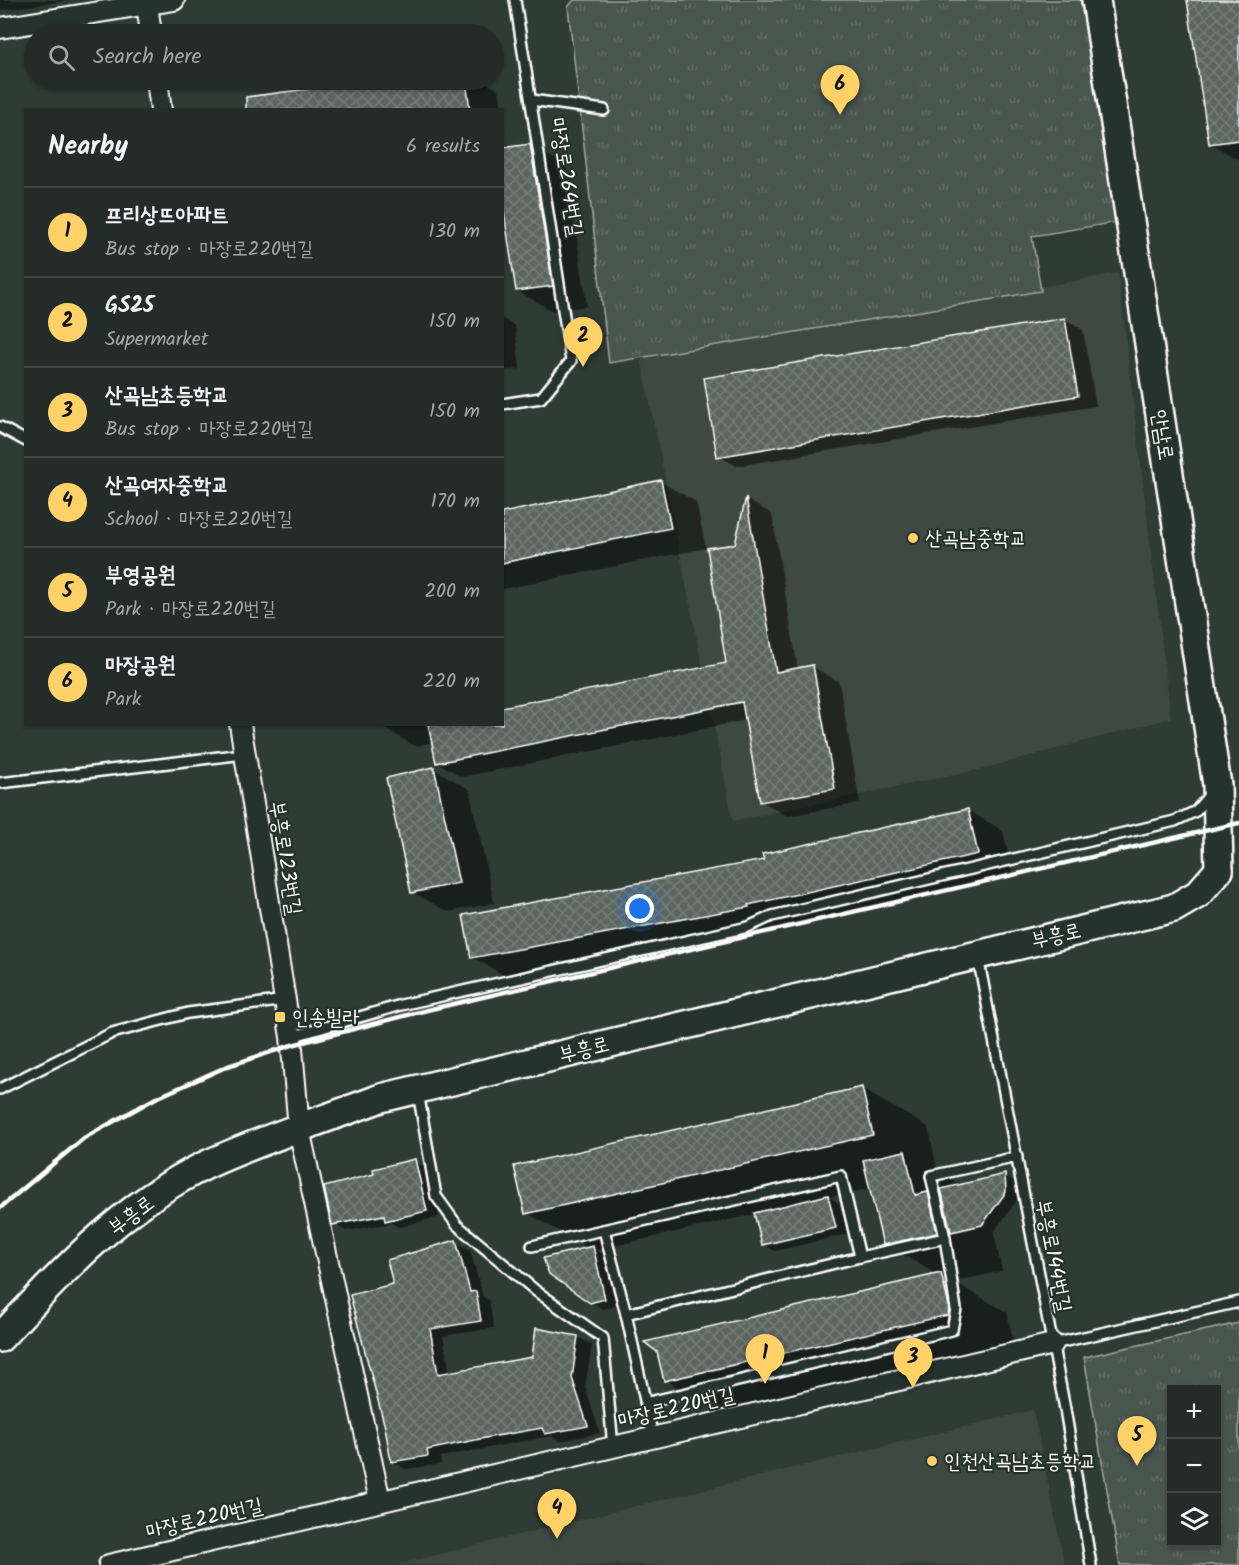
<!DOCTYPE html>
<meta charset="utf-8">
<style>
:root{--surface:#232c28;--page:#2b3430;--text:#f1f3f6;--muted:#a3a7a8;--line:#404845;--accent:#ffd166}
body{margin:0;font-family:Kalam,"Poor Story",sans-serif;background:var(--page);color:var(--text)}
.controls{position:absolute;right:18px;bottom:18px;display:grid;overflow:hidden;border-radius:0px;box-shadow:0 2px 4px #0004}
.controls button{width:54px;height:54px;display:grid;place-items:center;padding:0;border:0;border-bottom:2px solid var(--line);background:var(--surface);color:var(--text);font:30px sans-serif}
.you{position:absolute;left:640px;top:909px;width:21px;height:21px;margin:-15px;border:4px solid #fff;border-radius:50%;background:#1a73e8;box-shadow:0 0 0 9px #1a73e833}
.badge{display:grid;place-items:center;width:39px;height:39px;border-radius:50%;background:var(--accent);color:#111;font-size:20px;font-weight:700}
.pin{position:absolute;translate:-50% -50px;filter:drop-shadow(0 2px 3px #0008)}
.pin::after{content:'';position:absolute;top:32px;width:21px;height:18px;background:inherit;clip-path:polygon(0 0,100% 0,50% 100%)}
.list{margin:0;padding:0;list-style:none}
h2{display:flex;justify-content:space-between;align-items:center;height:78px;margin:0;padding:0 24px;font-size:26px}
h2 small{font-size:20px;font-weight:400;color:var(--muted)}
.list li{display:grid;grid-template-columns:39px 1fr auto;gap:18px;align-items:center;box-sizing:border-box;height:90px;padding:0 24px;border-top:2px solid var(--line)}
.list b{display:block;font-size:22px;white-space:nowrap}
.list p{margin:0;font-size:20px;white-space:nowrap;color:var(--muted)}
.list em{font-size:20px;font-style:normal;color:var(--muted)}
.icon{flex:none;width:33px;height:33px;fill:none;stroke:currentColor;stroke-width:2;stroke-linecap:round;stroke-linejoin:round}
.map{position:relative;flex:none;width:1239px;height:1565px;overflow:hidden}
.search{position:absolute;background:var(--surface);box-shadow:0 2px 4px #0004;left:24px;top:24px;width:480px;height:66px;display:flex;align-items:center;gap:15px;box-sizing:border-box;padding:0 21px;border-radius:33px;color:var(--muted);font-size:22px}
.panel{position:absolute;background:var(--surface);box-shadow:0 2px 4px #0004;left:24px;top:108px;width:480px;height:618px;border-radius:0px}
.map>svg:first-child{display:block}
.built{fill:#3c4842}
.grass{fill:url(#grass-tufts);stroke:#a4aaa7;stroke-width:1.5;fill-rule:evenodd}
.shadow{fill:#0007}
.building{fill:url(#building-cross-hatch);stroke:#fff;stroke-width:1.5}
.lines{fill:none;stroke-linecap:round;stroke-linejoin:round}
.service-casing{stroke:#fff;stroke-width:14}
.minor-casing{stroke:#fff;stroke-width:24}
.secondary-casing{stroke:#fff;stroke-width:32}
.service{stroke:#26332d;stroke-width:9}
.minor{stroke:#26332d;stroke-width:20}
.secondary{stroke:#26332d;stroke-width:27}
.rail{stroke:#fff;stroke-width:4.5}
.poi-dot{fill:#ffd166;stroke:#26332d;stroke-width:2}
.labels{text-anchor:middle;stroke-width:4.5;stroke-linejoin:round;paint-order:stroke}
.street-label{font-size:21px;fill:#fff;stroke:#26332d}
.poi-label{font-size:21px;fill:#fff;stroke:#26332d;text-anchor:start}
</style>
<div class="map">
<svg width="1239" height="1565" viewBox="0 0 1239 1565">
<defs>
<pattern id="grass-tufts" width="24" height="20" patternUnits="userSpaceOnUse" patternTransform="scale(1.5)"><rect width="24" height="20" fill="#4a544f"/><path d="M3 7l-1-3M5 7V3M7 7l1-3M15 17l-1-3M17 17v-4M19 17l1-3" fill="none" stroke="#656e69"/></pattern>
<pattern id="building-cross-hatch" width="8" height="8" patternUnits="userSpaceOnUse" patternTransform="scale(1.5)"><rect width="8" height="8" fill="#5b6661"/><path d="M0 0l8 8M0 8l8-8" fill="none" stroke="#747d79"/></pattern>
</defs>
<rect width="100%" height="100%" fill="#2f3b35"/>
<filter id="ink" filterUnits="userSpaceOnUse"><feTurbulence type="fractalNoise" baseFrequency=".0167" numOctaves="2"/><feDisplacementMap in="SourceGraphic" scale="12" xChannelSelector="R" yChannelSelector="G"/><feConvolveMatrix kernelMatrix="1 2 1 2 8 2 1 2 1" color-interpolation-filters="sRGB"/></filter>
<g filter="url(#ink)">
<!-- built -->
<g class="built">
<path d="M1118,273L1171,718L982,769L733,821L641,358Z"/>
<path d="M1033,1410L1065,1565H396L607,1513Z"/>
</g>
<!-- grass -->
<g class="grass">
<path d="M574,0H1081L1118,222L1032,236L1041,291L609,363L568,7Z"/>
<path d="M1239,1323V1565H1120L1084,1357ZM1172,1390H1216V1542H1172Z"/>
</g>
<!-- shadow -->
<g class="shadow">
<path d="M0,0H71L0,10Z"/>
<path d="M1189,0H1239V160L1210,143Z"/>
<path d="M388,80H481L499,90L502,110H248L246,99Z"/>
<path d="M502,114L505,136L502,137Z"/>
<path d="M530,145L566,166L587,306L553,311L517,291Z"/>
<path d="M502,319L515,326L520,369L502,371Z"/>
<path d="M1065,319L1083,330L1096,406L737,466L719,456Z"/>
<path d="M661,482L696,502L706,548L502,589V514Z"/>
<path d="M747,500L772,514L798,670L813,667L839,682L860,803L787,816L761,801L747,720L462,777L437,762L433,742L415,746L379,725L502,724L728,664L736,545Z"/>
<path d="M434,769L469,789L494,903L448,912L412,892Z"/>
<path d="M968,810L1003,831L1013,874L783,925V927L507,977L472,957L765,861Z"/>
<path d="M862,1089L928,1127L938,1172L962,1186L1005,1176L1017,1183L1018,1199L994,1232L1002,1271L953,1282L1007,1312L1014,1345L732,1419L666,1380L938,1275L884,1244L871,1188L829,1197L840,1204L847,1234L775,1251L763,1244L756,1214L596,1250L605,1255L616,1306L603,1309L590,1302L589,1248L527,1213Z"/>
<path d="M414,1161L427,1168L439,1217L399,1227L391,1223L346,1231L334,1224Z"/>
<path d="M456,1242L470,1250L483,1297L489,1300L494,1328L443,1336L450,1374L533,1358L537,1330L578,1337L592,1345L585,1387L600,1433L560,1441L551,1436L440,1457L441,1464L406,1469L392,1461L395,1285Z"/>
</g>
<!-- building -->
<g class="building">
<path d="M1187,0H1239V140L1209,144Z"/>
<path d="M377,80H466L470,110H246V97Z"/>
<path d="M530,144L553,286L516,291L502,199V148Z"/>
<path d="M1065,318L1078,396L717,457L704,378Z"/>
<path d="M661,480L671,528L502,563V513Z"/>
<path d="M746,497L776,672L813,665L835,789L760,802L742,702L436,763L428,724H502V707L726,663L707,548L735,544Z"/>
<path d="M434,767L459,883L411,893L386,778Z"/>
<path d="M968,809L978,854L748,905L749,907L471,958L463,915L764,860L762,854Z"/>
<path d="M862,1087L873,1135L525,1214L514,1166Z"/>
<path d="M905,1151L915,1195L928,1192L937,1233L883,1245L863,1160Z"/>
<path d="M415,1159L427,1211L385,1221L384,1215L332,1225L324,1187L374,1174L373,1169Z"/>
<path d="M1005,1174L1006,1192L982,1225L951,1232L941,1189Z"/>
<path d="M828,1195L836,1228L762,1245L754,1213Z"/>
<path d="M456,1240L470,1292L476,1291L481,1321L430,1329L438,1374L532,1357L536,1328L578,1336L572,1378L588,1426L545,1434L542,1428L485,1438L427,1450L428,1456L391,1462L385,1427L350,1295L393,1284L387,1260Z"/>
<path d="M593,1246L605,1299L590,1303L549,1274L543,1258Z"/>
<path d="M941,1273L949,1306L948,1315L664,1381L657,1352L644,1342Z"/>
</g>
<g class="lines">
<defs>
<g id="service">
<path d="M531,100L604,110"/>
<path d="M502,404L541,398L571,361L515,0"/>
<path d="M0,427L26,441"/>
<path d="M0,783L244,754"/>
<path d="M978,957L1065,1409L1091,1565"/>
<path d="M291,1037L401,1005L748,927L772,916L1175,821L1196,811L1211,793"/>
<path d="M0,1089L112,1033L188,1013L285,1000"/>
<path d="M418,1092L436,1196L457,1225L536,1291L603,1338L613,1447"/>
<path d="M604,1230L626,1314"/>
<path d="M532,1246L841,1176L860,1257L626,1314L653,1437"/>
<path d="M860,1257L945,1238L931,1176L1017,1157"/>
<path d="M1053,1344L1239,1302"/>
<path d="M645,1403L952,1330L956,1309L945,1238"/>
</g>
<g id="minor">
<path d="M147,4L151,34"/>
<path d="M0,28L174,0"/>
<path d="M157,80L161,110"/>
<path d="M240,724L291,1037L299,1129L380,1501"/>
<path d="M109,1565L1053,1344"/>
</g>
<g id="secondary">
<path d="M1096,0L1217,785L1219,870"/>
<path d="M0,1338C60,1273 124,1204 206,1165C262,1139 323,1120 381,1098L1174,908L1198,894L1219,870"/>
</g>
</defs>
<!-- service casing -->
<use href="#service" class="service-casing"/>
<!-- minor casing -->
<use href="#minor" class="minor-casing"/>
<!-- secondary casing -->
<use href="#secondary" class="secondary-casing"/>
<!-- service -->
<use href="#service" class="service"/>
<!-- minor -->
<use href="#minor" class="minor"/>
<!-- secondary -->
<use href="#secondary" class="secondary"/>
<!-- rail -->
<path class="rail" d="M0,1208L84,1138L154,1099L228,1066L292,1045L427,1010L1239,823"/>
</g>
</g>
<!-- markers -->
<g class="poi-dot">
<circle cx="913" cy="538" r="6"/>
<rect x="274" y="1011" width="12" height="12" rx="3"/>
<circle cx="932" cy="1461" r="6"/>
</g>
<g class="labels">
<!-- street labels -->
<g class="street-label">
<text transform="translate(567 177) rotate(81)" y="7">마장로264번길</text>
<text transform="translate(1163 435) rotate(81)" y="7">안남로</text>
<text transform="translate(286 858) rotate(81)" y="7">부흥로123번길</text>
<text transform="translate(1056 935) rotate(-13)" y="7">부흥로</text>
<text transform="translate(584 1049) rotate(-14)" y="7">부흥로</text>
<text transform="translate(131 1215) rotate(-37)" y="7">부흥로</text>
<text transform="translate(1054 1256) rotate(79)" y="7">부흥로144번길</text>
<text transform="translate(676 1407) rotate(-13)" y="7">마장로220번길</text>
<text transform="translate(204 1518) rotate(-13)" y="7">마장로220번길</text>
</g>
<!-- poi labels -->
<g class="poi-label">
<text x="925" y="545">산곡남중학교</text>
<text x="292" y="1024">인송빌라</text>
<text x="944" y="1468">인천산곡남초등학교</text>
</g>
</g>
</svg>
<div class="controls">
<button>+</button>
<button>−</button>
<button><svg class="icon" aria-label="layers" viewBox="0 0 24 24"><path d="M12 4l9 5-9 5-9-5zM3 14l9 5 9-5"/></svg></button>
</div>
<div class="you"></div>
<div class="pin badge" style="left:765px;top:1384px">1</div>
<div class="pin badge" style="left:583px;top:367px">2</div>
<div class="pin badge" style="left:913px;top:1388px">3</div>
<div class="pin badge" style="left:557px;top:1539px">4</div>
<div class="pin badge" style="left:1137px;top:1466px">5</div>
<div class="pin badge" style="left:840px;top:115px">6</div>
<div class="search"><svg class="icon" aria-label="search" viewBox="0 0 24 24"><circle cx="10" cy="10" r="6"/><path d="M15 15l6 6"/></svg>Search here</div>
<section class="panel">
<h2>Nearby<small>6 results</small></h2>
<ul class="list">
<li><span class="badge">1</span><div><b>프리상뜨아파트</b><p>Bus stop · 마장로220번길</p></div><em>130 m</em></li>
<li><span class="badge">2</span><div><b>GS25</b><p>Supermarket</p></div><em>150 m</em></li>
<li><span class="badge">3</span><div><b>산곡남초등학교</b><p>Bus stop · 마장로220번길</p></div><em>150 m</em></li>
<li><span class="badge">4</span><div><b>산곡여자중학교</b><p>School · 마장로220번길</p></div><em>170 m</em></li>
<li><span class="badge">5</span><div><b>부영공원</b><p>Park · 마장로220번길</p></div><em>200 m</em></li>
<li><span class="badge">6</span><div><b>마장공원</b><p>Park</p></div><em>220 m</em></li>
</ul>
</section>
</div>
